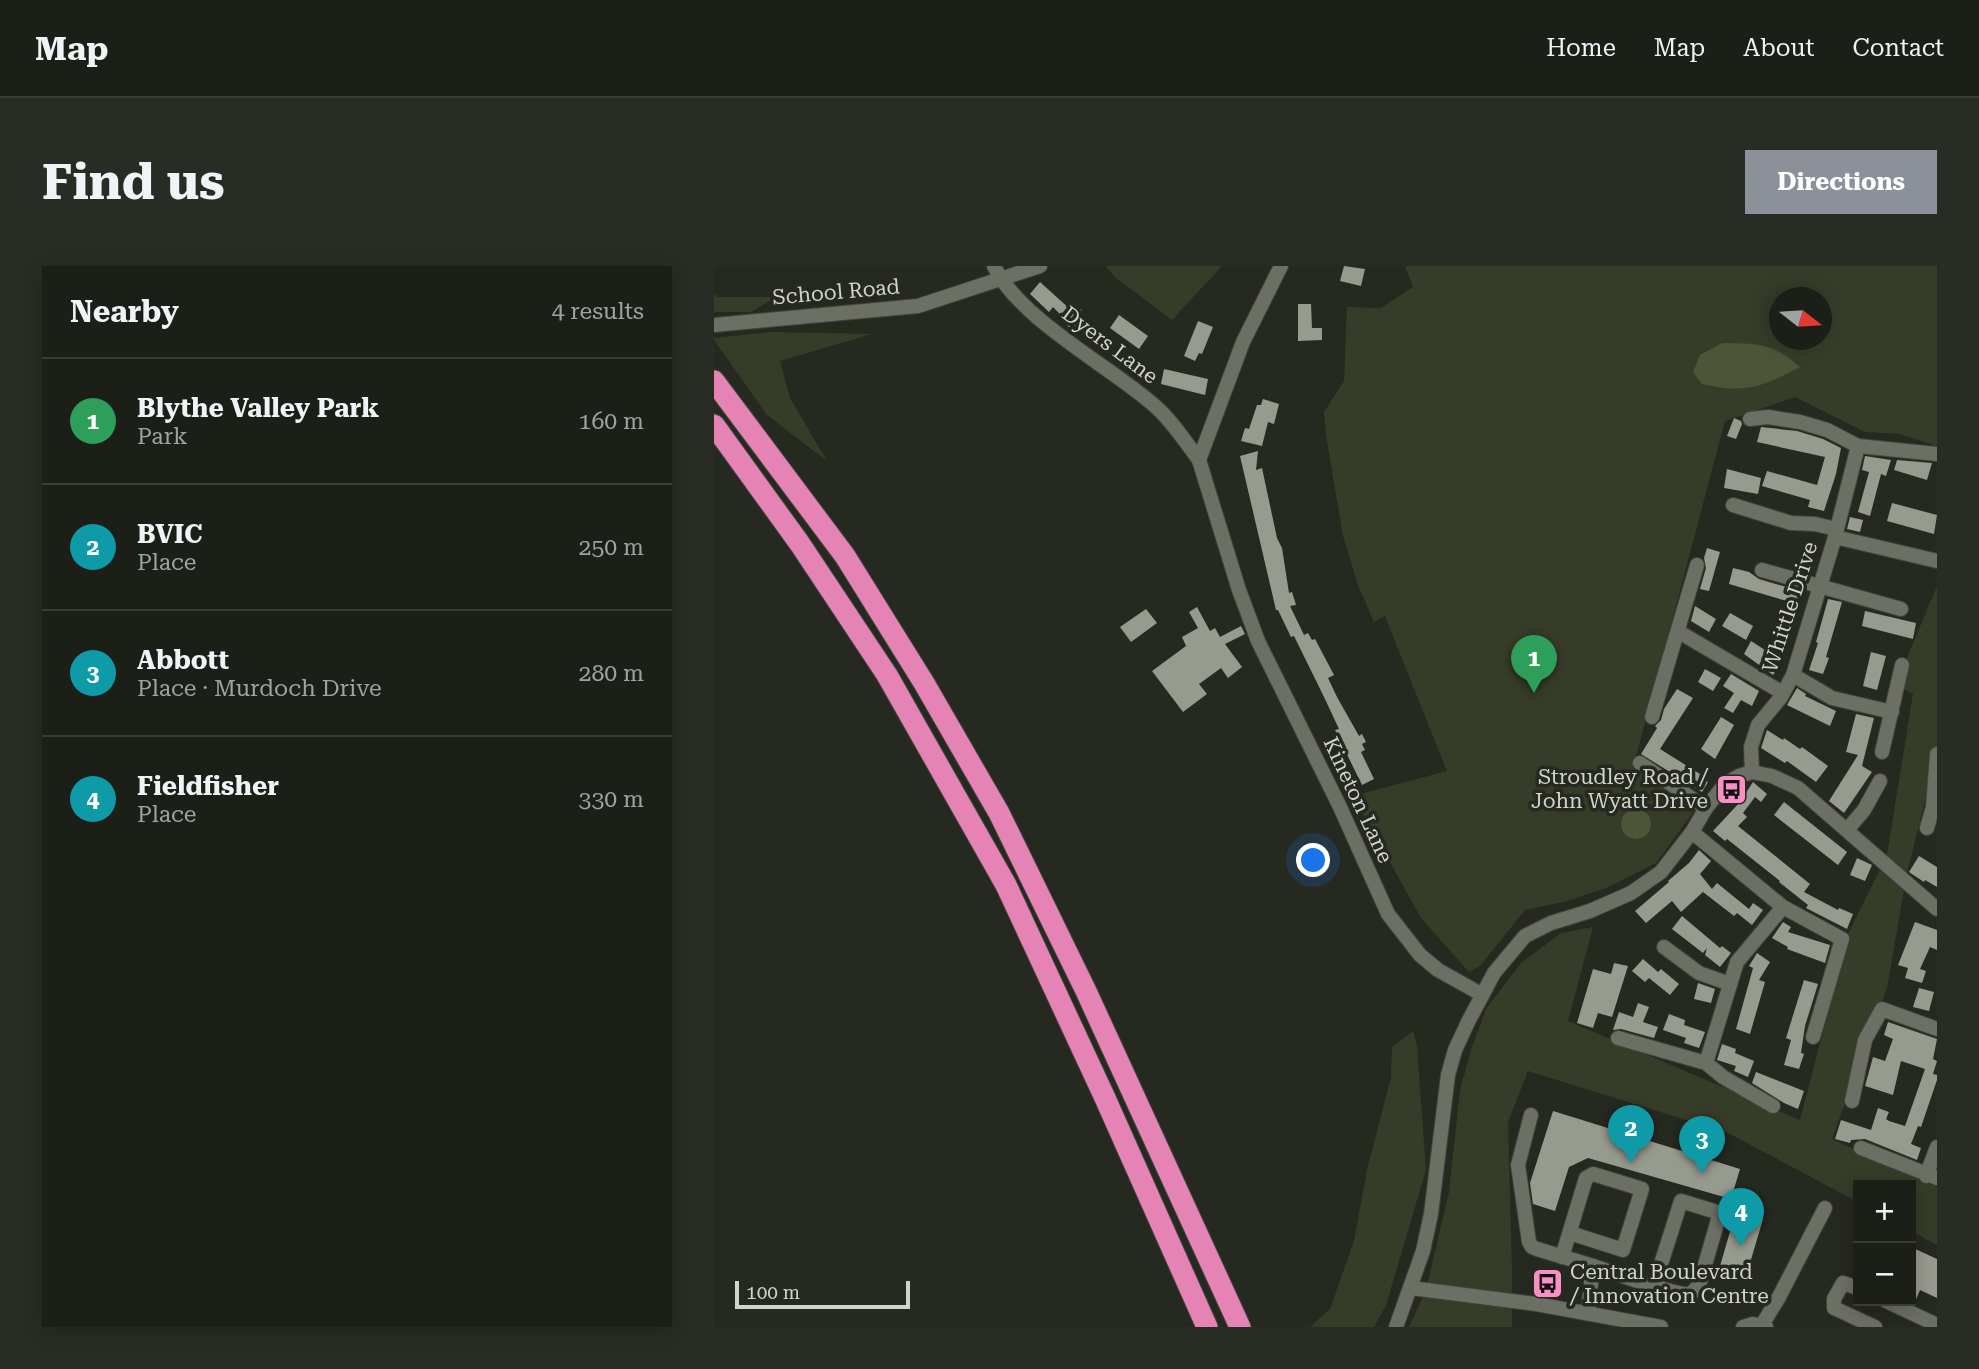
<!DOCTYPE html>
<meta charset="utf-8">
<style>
:root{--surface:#1c1f18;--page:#292c25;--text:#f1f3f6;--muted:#a0a2a2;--line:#3a3d37;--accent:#8c9099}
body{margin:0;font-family:"Roboto Serif",serif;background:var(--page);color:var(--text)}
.controls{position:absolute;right:21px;bottom:21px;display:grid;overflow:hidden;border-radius:0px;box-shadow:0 4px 18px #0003}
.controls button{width:63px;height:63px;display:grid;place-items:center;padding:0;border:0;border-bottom:2px solid var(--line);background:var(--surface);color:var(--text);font:35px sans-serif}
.compass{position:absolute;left:1055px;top:21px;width:63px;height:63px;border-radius:50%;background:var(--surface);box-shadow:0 4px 18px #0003;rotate:107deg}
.scale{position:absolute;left:21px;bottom:18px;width:175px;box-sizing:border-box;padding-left:7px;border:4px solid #d1d3cd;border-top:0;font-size:19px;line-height:24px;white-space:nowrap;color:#d1d3cd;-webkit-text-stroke:5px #262920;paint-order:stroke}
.you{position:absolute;left:600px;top:595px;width:24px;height:24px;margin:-18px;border:5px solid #fff;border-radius:50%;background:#1a73e8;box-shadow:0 0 0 10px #1a73e833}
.badge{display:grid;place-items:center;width:46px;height:46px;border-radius:50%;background:var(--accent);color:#fff;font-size:23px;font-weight:700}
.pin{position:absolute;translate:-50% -58px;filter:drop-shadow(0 2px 4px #0008)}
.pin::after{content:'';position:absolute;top:37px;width:24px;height:21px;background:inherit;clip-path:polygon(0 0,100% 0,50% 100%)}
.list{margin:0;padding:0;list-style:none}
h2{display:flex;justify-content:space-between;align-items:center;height:91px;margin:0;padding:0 28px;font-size:30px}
h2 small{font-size:23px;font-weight:400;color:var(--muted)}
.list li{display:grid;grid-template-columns:46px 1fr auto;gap:21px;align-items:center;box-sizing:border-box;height:126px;padding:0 28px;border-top:2px solid var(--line)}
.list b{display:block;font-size:26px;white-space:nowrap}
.list p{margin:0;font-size:23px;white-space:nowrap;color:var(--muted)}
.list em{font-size:23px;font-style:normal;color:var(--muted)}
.map{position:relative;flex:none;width:1223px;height:1061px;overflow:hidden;border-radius:0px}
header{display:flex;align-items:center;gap:42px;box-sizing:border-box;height:98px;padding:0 35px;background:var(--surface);border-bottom:2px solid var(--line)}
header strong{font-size:33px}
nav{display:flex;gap:38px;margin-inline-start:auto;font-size:24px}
.intro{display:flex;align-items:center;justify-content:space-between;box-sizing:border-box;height:168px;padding:0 42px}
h1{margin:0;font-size:49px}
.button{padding:18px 32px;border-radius:0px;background:var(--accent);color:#fff;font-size:24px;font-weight:700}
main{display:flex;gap:42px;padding:0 42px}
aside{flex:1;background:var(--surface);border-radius:0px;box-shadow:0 4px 18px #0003}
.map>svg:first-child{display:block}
.green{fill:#373c29;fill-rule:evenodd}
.water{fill:#4d5438}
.building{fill:#979a8f}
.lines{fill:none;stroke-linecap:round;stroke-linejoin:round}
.minor-casing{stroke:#41433d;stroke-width:16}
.highway-casing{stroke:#41433d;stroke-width:23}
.minor{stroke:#6c6f64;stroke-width:14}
.highway{stroke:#e583b5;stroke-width:21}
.labels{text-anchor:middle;stroke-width:7;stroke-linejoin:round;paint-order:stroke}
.street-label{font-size:21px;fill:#d1d3cd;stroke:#262920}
.poi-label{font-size:21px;fill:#d1d3cd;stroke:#262920;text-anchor:end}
</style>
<header>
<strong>Map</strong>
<nav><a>Home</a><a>Map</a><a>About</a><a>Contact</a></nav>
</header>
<div class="intro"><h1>Find us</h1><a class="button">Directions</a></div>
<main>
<aside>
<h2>Nearby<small>4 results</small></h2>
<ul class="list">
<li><span class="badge" style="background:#2e9e5b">1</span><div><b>Blythe Valley Park</b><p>Park</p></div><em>160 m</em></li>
<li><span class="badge" style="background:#0f9aa8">2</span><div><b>BVIC</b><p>Place</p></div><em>250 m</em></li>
<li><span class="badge" style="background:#0f9aa8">3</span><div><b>Abbott</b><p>Place · Murdoch Drive</p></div><em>280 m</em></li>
<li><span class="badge" style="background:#0f9aa8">4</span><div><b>Fieldfisher</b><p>Place</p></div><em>330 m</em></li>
</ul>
</aside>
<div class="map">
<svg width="1223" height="1061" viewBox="0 0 1223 1061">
<rect width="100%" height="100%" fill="#262920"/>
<!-- green -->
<g class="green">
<path d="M392,0H508L458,54L401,11Z"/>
<path d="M691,0H1223V180L1186,168L1151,166L1081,131L1011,155L920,498L983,541L942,597L892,622L854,635L811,644L767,699L755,706L707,652L639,530L733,505L671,350L660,356L644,319L629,270L612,169L610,146L630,115L633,41L667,42L699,21ZM1066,32H1108V74H1066Z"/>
<path d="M0,28L4,31H62L37,46H0Z"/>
<path d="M57,66L158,68L66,95L76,132L113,195L53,149L0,74V72Z"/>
<path d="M1223,320V487L1193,607L1173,722L1118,873L1223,921V979L1197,965V919H1144V936L1014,867L814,805L794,856L798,1004V1061H695L712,1024L735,926L746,824L758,781L772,743L807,697L847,667L879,661L854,755L1086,854L1134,668L1173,589L1199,428L1186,421L1187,406Z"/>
<path d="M699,765L703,780L712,904L672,1039L660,1061H596L616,1043L640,975L653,904L677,811L678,781Z"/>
</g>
<!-- water -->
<g class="water">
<path d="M1008,77C1045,78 1057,76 1086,101C1048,121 1031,128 988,118L979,106L986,89Z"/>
<circle cx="922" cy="558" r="15"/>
</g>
<!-- building -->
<g class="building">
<path d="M630,0L651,3L647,20L626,15Z"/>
<path d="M326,16L357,44L367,43L369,53L360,65L350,57L352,54L339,41L335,46L316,28Z"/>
<path d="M584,38H597L598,62H608V74L584,75Z"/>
<path d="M405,49L434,70L425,83L396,62Z"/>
<path d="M484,55L499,61L488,88L485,87L481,95L470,90Z"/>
<path d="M450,103L494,113L491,129L447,118Z"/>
<path d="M549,133L565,138L560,158L554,156L548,180L527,175L531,162L535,163L543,139H547Z"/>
<path d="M1020,152L1027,155L1028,158L1022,173L1013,170Z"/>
<path d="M1047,161L1083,165L1109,173L1127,182L1122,208L1110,245L1094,241L1096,234L1048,220L1053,205L1103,219L1111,191L1043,176Z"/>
<path d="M544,185L542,204L548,202L563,272L568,282L575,327L578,326L582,339L576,340L590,369L594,367L598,374L601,373L620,409L614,412L623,431L645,470L648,468L652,476L648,478L651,484L647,486L660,513L648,519L621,464L625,463L610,431L580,370L577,371L564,344H562L526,190Z"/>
<path d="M1151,190L1177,194L1172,210L1167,208L1156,250L1144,246L1155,206L1148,204Z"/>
<path d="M1183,194L1218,197L1213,214L1180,204Z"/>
<path d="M1013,203L1047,212L1044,228L1010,222Z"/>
<path d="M1178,237L1223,249L1220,268L1173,255Z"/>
<path d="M1136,251L1149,254L1146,266L1133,263Z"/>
<path d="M993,282L1006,286L995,325L986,323L992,302L990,292Z"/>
<path d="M1019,302L1035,306L1045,313L1086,325L1083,338L1015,318Z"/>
<path d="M1114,333L1128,336L1112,391L1115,392L1109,408L1095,404L1104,377L1102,376Z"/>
<path d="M981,340L1002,353L995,366L977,355Z"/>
<path d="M483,341L496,365L501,362L506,371L527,360L531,368L511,378L528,401L514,412L507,402L485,418L493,428L469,446L438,405L472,380L468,371L484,362L475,346Z"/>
<path d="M432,343L443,357L417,376L406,361Z"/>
<path d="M1151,345L1202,357L1199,373L1148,360Z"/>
<path d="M1016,347L1039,360L1032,374L1008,360Z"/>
<path d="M1037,375L1068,395L1059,409L1030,388Z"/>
<path d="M1157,386L1172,390L1163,424L1149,420Z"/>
<path d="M991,403L1007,412L999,425L984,416Z"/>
<path d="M1017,408L1045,425L1038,440L1027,434L1019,447L1010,442L1020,427L1009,420Z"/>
<path d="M1083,422L1092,428L1091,430L1122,445L1116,460L1073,439Z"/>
<path d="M963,423L979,432L946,483L986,508L985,511L994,516L988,526L927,488L943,462L941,460L947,454L950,443Z"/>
<path d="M1142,448L1160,452L1148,500L1158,506L1130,547L1115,535L1144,489L1132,486Z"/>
<path d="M1007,451L1020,459L1001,493L987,483Z"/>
<path d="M1053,464L1069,474L1070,472L1086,483L1088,481L1114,500L1102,516L1073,495L1071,497L1047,482Z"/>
<path d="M1039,516L1053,528L1047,536L1041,531L1029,547L1033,551L1024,560L1096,618L1090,626L1124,644L1125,642L1139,648L1133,663L1092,642L1094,639L1065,616L1066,615L1013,573L1011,575L999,565L1026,536Z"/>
<path d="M1070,536L1133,586L1124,599L1060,549Z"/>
<path d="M985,584L997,595L986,608L998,623L1003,617L1035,643L1039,637L1049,644L1038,659L1023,647L1020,650L989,626L967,646L958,635L932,657L921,645L955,616L954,615L975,597Z"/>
<path d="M1205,590L1223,601V621L1211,614L1210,616L1195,606Z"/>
<path d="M1143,592L1158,599L1151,615L1136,609Z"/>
<path d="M968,650L1006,682L1008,680L1017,687L1006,701L991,689L993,682L989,687L958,663Z"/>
<path d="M1069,656L1077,661L1074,666L1116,679L1111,697L1073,683L1074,681L1058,672Z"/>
<path d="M1201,656L1223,664V684L1216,681L1206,703L1212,705L1208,717L1191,712L1194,702L1184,699Z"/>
<path d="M1043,687L1056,696L1045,714L1051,716L1036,768L1022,763L1039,702L1035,700Z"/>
<path d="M929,693L944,706L947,703L965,718L956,729L935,712L931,716L918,705Z"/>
<path d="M900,697L914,700L898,751L884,747L879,762L863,757L879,703L897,708Z"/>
<path d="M1090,714L1104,718L1091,760L1087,787L1090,788L1085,803L1070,799L1077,774L1072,772Z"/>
<path d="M984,717L1001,723L997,737L980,733Z"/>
<path d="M1205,722L1220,726L1215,745L1199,741Z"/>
<path d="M924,737L935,741L929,756L944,761L940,772L907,763L899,764L905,746L919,751Z"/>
<path d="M955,748L971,754L970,759L991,766L985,782L970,777L972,772L949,764Z"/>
<path d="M1174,756L1223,773L1219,793L1223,795L1219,808L1223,809V814L1207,861L1204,860L1197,878L1207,882L1203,894L1151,873L1137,874L1136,877L1121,873L1127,854L1157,864L1164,842L1175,846L1172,853L1175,855L1191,860L1211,803L1187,795L1179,829L1151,820L1159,791L1171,795L1179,773L1170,769Z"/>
<path d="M1008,778L1022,783L1021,787L1040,795L1034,811L1020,805L1022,800L1003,794Z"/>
<path d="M1042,806L1090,825L1084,843L1070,837L1038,817Z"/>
<path d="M839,845L1026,903L1017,933L874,892L855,901L841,945L819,938L816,917Z"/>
<path d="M1022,945L1049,953L1031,1014L1004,1007Z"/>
<path d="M1197,981L1223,993V1032L1206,1024L1200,1038L1197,1036Z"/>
</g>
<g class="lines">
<defs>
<g id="minor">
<path d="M280,0C305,53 396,100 441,140C458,155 471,175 485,194"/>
<path d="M567,0L529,76L485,194L525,324L544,375L626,541L674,648L706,689L724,704L767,728"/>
<path d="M0,59L204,40L326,0"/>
<path d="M1036,153L1054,151L1086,156L1113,164L1144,180L1223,188"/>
<path d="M1019,239L1077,257L1101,258L1122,263"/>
<path d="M1121,271L1223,295"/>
<path d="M1048,304L1187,343"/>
<path d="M965,366L1069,427"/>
<path d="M1079,409L1118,432L1178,446"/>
<path d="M938,451L983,299"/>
<path d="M1168,486L1188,399"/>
<path d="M926,497L992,542"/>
<path d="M1038,506L1037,481L1044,459L1067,431L1079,409L1121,271L1144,180"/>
<path d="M1213,562L1219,541L1223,488"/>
<path d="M1133,564L1150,544L1166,515"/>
<path d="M978,566L1069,641L1128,673L1099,771"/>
<path d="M950,681L985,707L1016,718"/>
<path d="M904,772L992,797L1009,811L1059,840"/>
<path d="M992,797L1023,696L1069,641"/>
<path d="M1138,835L1151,774L1168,743L1223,763"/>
<path d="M817,849L804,899L815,976L818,981L823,983L879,1000"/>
<path d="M1147,882L1223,912"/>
<path d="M1212,910L1223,881"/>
<path d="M848,991L872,912L879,908L928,923L909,984L856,967"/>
<path d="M697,1022L822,1038L947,1061"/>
<path d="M1144,1022L1129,1017L1120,1033V1042L1161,1061"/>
<path d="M1172,1035L1223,1059"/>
<path d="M874,1046L879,1000C894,1005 964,1030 975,1028C981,1026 983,1021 986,1016L1006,947L967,935L940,1020"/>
<path d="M1048,1059L1065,1031L1111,942"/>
<path d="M682,1061L709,985L717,948L734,809L741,784L754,756L780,707L811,670L837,657L876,645L917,627L947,606L978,566L992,542L1011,518L1025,510L1038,506L1058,510L1084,522L1223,643"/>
<path d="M1029,1061L1039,1058L1052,1061"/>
</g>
<g id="highway">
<path d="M0,115L131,290L210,417L285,547L372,725L526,1061"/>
<path d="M0,159L86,278L173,409L292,619L391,832L493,1061"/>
</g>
</defs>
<!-- minor casing -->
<use href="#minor" class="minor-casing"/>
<!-- highway casing -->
<use href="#highway" class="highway-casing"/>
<!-- minor -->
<use href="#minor" class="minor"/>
<!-- highway -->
<use href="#highway" class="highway"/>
</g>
<!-- icons -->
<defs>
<symbol id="bus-square" viewBox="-11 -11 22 22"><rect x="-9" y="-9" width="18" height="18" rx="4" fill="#fa8fc6" stroke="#262920"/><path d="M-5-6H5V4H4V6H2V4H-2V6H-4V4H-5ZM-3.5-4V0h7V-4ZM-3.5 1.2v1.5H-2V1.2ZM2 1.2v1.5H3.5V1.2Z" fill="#111"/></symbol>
</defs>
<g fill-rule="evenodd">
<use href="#bus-square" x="1000" y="506" width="35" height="35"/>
<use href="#bus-square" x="816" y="1000" width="35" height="35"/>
</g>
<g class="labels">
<!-- street labels -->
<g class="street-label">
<text transform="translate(122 26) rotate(-5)" y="7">School Road</text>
<text transform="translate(396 79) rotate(37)" y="7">Dyers Lane</text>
<text transform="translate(1076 341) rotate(-72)" y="7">Whittle Drive</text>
<text transform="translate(644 534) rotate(65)" y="7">Kineton Lane</text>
</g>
<!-- poi labels -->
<g class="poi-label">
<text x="994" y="518">Stroudley Road /<tspan x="994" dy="24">John Wyatt Drive</tspan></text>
<text x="856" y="1013" text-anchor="start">Central Boulevard<tspan x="856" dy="24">/ Innovation Centre</tspan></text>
</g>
</g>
</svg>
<div class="controls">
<button>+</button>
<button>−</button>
</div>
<svg class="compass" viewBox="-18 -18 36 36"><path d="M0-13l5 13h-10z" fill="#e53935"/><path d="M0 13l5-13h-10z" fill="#a0a2a2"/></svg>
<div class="scale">100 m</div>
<div class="you"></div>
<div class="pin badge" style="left:820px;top:427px;background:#2e9e5b">1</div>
<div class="pin badge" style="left:917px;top:897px;background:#0f9aa8">2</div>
<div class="pin badge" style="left:988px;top:908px;background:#0f9aa8">3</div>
<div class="pin badge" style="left:1027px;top:980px;background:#0f9aa8">4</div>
</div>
</main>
